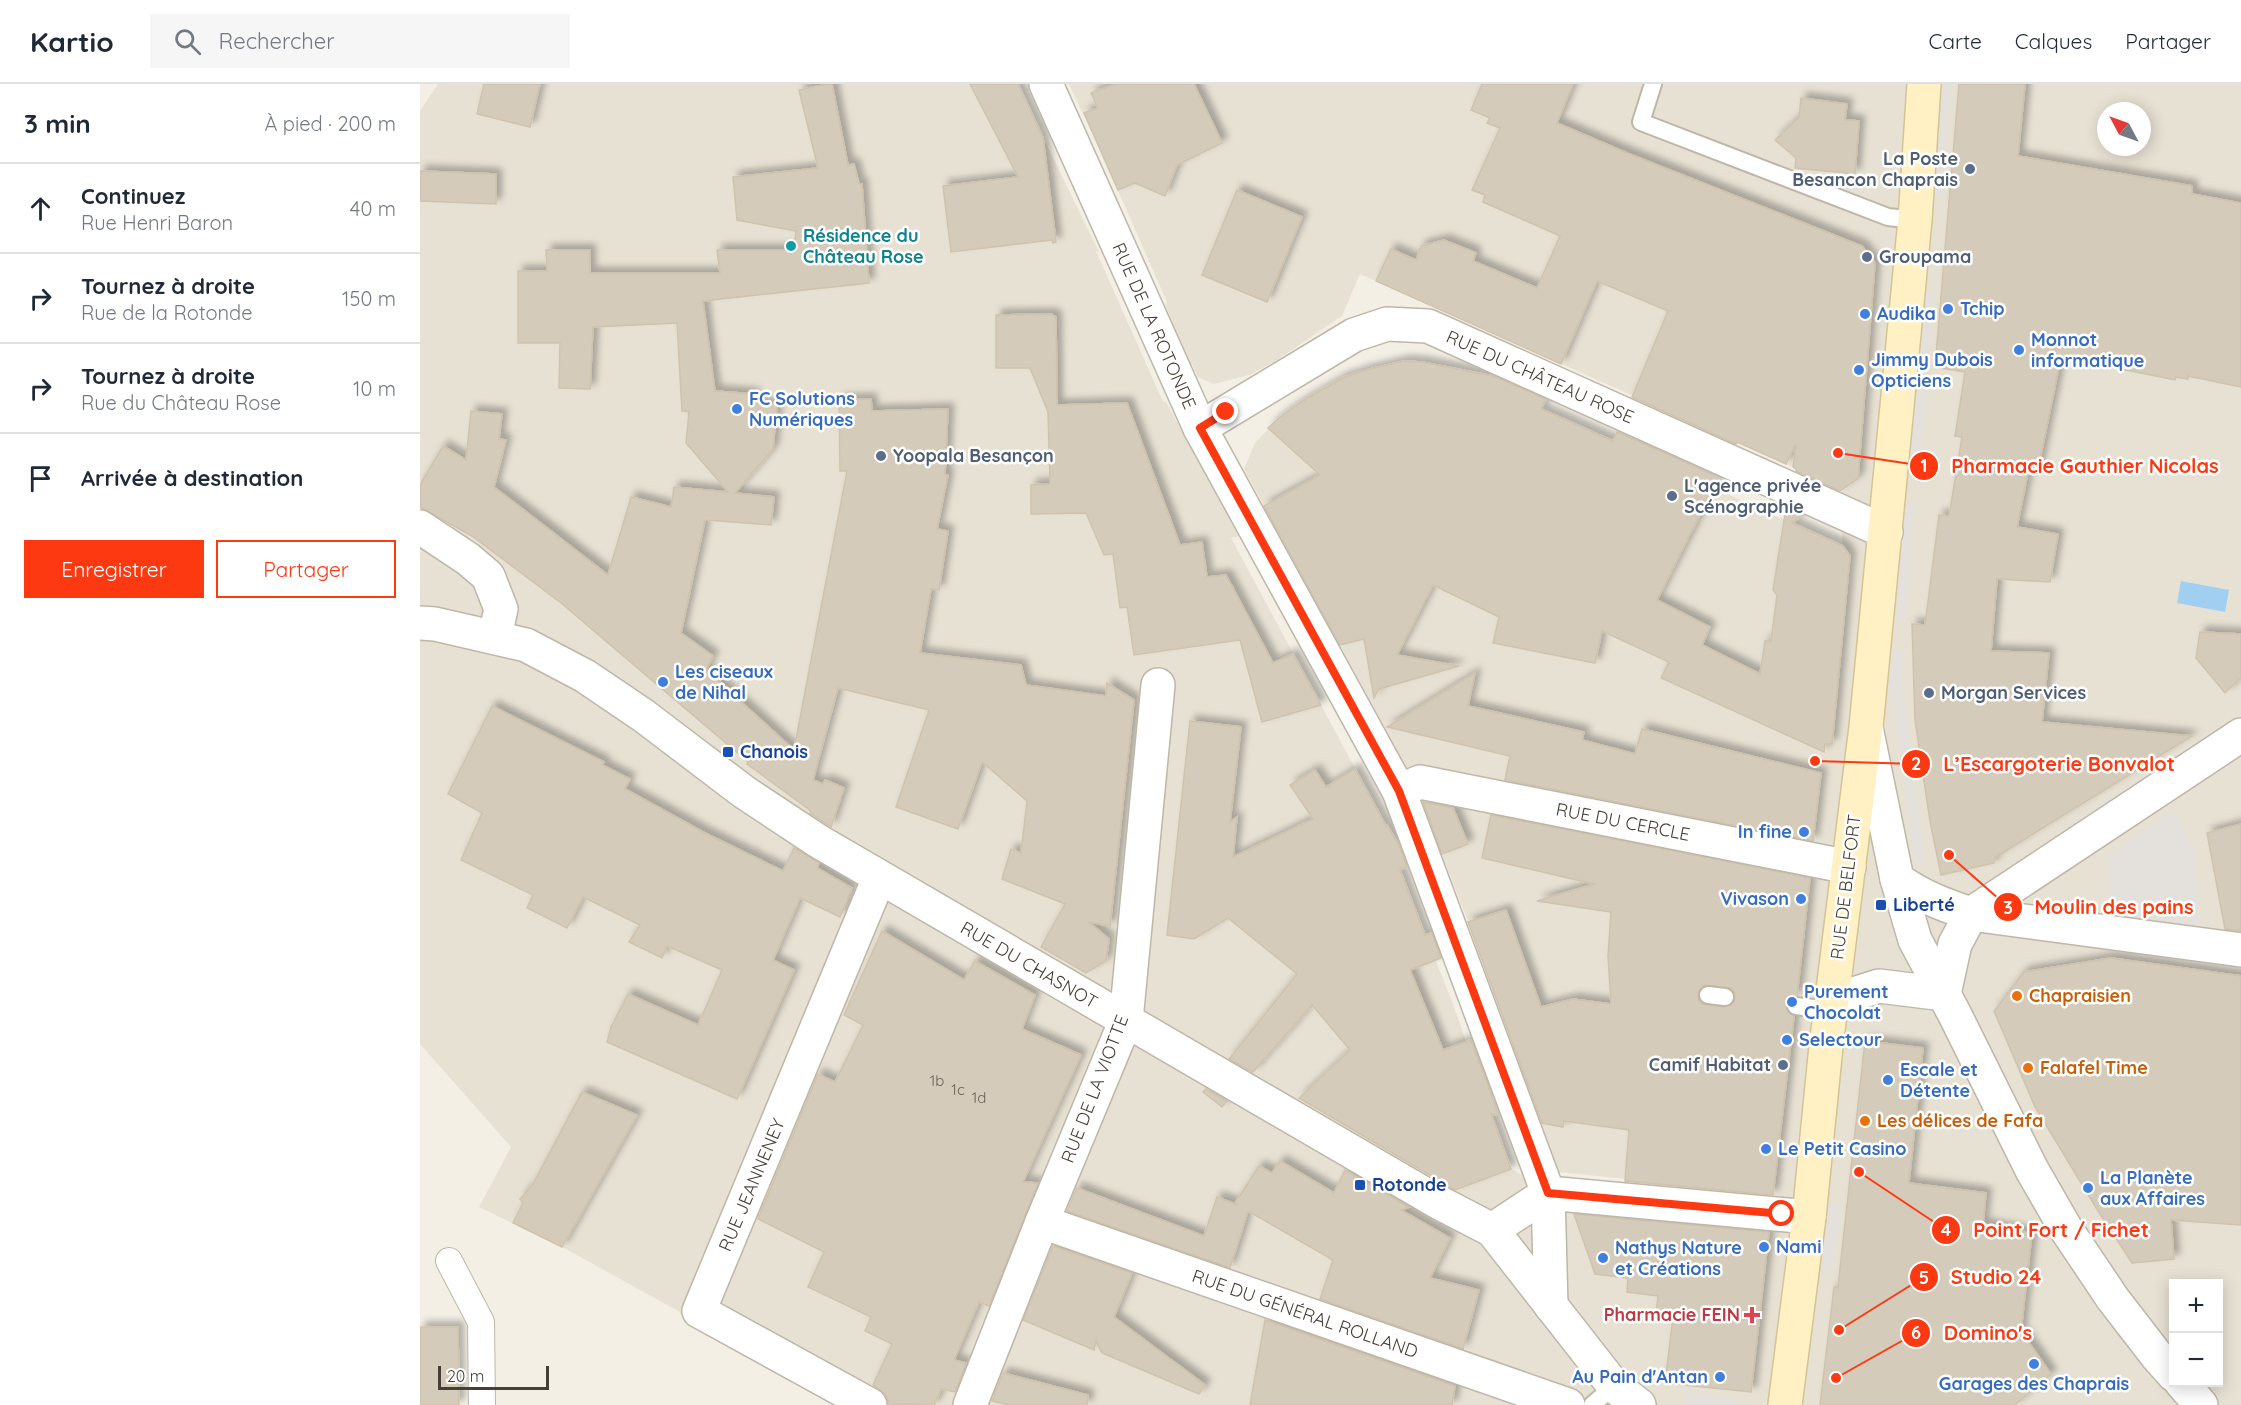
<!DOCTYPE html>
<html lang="fr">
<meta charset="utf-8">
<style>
:root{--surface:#fff;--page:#f6f6f7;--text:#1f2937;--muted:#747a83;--line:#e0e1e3;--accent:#fd3912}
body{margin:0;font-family:Quicksand,sans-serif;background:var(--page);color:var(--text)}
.controls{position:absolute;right:18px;bottom:18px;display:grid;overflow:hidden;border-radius:0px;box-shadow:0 3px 15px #0003}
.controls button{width:54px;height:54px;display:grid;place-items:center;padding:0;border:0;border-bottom:2px solid var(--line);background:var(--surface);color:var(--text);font:30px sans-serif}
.compass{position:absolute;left:1677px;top:18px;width:54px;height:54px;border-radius:50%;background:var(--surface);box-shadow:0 3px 15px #0003;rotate:311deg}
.scale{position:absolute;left:18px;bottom:15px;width:111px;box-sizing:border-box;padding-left:6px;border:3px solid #453f35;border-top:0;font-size:16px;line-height:21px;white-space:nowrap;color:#453f35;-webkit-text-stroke:4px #fff;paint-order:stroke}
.stop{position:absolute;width:18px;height:18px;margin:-14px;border:4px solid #fd3912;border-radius:50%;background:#fff}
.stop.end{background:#fd3912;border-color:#fff;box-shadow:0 2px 6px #0008}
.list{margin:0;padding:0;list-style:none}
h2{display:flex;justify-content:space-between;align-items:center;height:78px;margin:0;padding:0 24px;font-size:26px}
h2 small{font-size:20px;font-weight:400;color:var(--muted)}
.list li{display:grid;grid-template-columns:39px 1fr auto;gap:18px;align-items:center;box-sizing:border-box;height:90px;padding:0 24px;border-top:2px solid var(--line)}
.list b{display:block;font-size:22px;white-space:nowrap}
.list p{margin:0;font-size:20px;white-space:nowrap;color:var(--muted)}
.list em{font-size:20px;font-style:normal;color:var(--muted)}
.actions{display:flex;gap:12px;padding:18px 24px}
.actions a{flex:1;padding:14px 0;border:2px solid var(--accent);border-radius:0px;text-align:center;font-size:21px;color:var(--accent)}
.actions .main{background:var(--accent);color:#fff}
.icon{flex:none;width:33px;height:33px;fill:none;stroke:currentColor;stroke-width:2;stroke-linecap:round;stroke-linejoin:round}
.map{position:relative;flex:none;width:1821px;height:1321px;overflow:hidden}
header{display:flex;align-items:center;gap:36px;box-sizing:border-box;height:84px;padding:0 30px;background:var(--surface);border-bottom:2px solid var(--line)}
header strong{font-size:28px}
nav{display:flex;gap:33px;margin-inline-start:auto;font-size:21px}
.search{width:420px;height:54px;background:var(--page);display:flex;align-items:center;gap:15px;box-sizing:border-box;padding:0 21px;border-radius:0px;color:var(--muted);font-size:22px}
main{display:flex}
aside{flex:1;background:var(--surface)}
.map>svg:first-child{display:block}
.residential{fill:#e7e1d3;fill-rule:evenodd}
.parking{fill:#e4e1dd}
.water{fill:#a0cff1}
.building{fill:#d5cbba;stroke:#d0c3ad;stroke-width:1.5;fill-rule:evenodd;filter:url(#shadow)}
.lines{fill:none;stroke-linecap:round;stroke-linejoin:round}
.service-casing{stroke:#beb7a8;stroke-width:20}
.pedestrian-casing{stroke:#beb7a8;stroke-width:28}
.minor-casing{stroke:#beb7a8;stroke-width:36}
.secondary-casing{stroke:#d4c394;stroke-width:36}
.service{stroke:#fff;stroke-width:16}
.pedestrian{stroke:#fff;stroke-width:26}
.minor{stroke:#fff;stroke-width:33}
.secondary{stroke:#fff1c3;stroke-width:33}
.route{stroke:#fd3912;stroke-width:8}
.service-dot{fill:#5c6f8a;stroke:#fff;stroke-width:2}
.culture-dot{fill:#0f9aa8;stroke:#fff;stroke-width:2}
.shop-dot{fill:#3f7fe0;stroke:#fff;stroke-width:2}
.transit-dot{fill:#1a4fb4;stroke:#fff;stroke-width:2}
.food-dot{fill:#e8710a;stroke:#fff;stroke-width:2}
.health-dot{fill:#e0444e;stroke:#fff;stroke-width:2}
.labels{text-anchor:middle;stroke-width:5;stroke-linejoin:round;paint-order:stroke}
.number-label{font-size:15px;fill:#696256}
.service-label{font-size:18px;font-weight:bold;fill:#4e5e75;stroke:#fff;text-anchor:start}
.culture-label{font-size:18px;font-weight:bold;fill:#0d838f;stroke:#fff;text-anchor:start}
.shop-label{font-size:18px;font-weight:bold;fill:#366cbe;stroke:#fff;text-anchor:start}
.street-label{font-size:18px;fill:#453f35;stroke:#fff}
.transit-label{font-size:18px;font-weight:bold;fill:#164399;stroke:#fff;text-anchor:start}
.food-label{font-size:18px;font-weight:bold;fill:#c56008;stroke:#fff;text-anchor:start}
.health-label{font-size:18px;font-weight:bold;fill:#be3a42;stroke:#fff;text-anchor:end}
.leader{fill:none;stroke:#fd3912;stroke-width:2}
.callout-dot{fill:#fd3912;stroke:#fff;stroke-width:2}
.mark-label{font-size:18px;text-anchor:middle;font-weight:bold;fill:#fff}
.callout-label{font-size:20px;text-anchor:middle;font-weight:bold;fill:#fd3912;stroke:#fff;stroke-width:5;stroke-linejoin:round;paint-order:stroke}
</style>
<header>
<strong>Kartio</strong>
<div class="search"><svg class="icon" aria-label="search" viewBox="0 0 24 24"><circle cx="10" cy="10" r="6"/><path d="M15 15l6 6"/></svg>Rechercher</div>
<nav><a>Carte</a><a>Calques</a><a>Partager</a></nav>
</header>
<main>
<aside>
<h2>3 min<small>À pied · 200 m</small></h2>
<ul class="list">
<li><svg class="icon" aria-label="ahead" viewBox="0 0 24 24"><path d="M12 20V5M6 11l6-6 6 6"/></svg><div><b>Continuez</b><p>Rue Henri Baron</p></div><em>40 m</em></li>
<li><svg class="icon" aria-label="right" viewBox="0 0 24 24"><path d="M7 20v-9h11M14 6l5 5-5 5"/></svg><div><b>Tournez à droite</b><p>Rue de la Rotonde</p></div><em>150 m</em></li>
<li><svg class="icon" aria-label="right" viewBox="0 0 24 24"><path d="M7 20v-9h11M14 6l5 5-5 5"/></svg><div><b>Tournez à droite</b><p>Rue du Château Rose</p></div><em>10 m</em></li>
<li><svg class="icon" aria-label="arrive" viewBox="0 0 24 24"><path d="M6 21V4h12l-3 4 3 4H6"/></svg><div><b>Arrivée à destination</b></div></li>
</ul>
<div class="actions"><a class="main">Enregistrer</a><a>Partager</a></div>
</aside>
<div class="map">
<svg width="1821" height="1321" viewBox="0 0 1821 1321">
<defs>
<filter id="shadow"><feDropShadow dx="5.5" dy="-5.5" stdDeviation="3" flood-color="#0004"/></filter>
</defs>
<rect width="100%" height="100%" fill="#f3efe5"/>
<!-- residential -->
<path class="residential" d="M18,0H597L679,168L676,167L743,318H746L820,452L811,454L950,712L1033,920L1090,1084L1151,1121L1350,1140L1348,1163L1353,1110L1138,1088L1053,850L1000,715L985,681L824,385L835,359L860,333L882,317L923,294L947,285L984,277H1000L1019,280L1038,288L1422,462V405L940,190L922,232L854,278L829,291L794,300L778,293L772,280H768L746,222L747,218L680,66L649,0H1821V1321H428L260,1230V1228L142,1163L59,1123L91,1063L0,960V27ZM1686,27H1722V63H1686ZM1754,1200H1798V1298H1754Z"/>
<!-- parking -->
<g class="parking">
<path d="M1518,0H1530L1523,112L1510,111Z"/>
<path d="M1501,208L1514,209L1507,277H1495Z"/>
<path d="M1493,302H1507L1499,372L1488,373Z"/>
<path d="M1457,329L1468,330L1463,388L1452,387Z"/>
<path d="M1484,421H1495L1486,536H1476Z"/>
<path d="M1485,568L1481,590L1505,778L1495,779L1470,593L1471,569Z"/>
<path d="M1788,650L1796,659L1644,758L1638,747Z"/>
<path d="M1755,725L1775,771L1780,843L1694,832L1687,773Z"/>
<path d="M1700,858L1821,876V885L1698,868Z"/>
<path d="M1405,1119L1420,1121L1412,1186L1397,1184Z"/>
<path d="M1267,1308L1319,1316L1318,1321H1266Z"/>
</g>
<!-- water -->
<path class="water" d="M1761,497L1809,506L1805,528L1757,519Z"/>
<!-- building -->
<g class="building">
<path d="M64,0H120L110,43L57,30Z"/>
<path d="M408,0H412L428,81L434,80L439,100H442L449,199L283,217L295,307L334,310L333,319L357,321L353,365L315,409L354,413L351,441L285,436L261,549L293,572L286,586L374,666L427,387H420L419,316L451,315L452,327L528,325L525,391H528L517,445L528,447L519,506L511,505L500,569L601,581L606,601L686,612L687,599L714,616L690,842L669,838L689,855L686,877L666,889L621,863L645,820L582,795L591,765L601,769L607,717L562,678L538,745L476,723L509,626L418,604L393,696L403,700L405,696L424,704L411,743L390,729L391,727L327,680L328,678L141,519L52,452L0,423V401L23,362L46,376L51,327L82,330L79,355L86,356L74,403L188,491L211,413L251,423L254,403L308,408L266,359L269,328L262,327L257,239L173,243L170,305L139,304L140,259H98V187H127L126,166H170V189H300L297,166H374L376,147L317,136L313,93L398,84L379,6Z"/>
<path d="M550,0H598L623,54L636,158L633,159L632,156L531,168L523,102L598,93Z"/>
<path d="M696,0H774L802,59L757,81L745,112L715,99L698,106L664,29L678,24L671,9Z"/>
<path d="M1062,0H1153L1137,39L1207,69L1442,162L1455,179L1438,394L1420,407L1376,387V385L1373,383L1376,362L1375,361L1366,380L1317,358L1316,360L1212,313L1248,227L1177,197L1141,280L956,197L971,165L996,176L1001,162L1024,156L1056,169L1053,177L1117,204L1140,152L1063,118L1065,111L1052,106L1080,44L1067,39L1070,34L1051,26Z"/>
<path d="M1539,0H1605L1598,72L1772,102V110L1821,119V303L1768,292V295L1756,293L1755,296L1641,273L1618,385L1609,383L1597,443L1638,450L1630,498L1577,495L1571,567L1629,569L1622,638L1772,652L1574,774V779L1521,791L1510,737L1495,636L1492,540L1505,541L1519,431L1529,432L1542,353L1535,352L1545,288L1515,283Z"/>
<path d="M1381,14L1427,20L1425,36L1439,37L1435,90L1375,84L1376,74L1355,56L1379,33Z"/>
<path d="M0,87L76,90V120L0,117Z"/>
<path d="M817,106L882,133L847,218L782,191Z"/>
<path d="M631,230L636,233L637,321L707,319L760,461L782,458L787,493L806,491L853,579L873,570L901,621L842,638L820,556L714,571L707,523L700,524L693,470L684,471L666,429L611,430V401L630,400L628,328L610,284H576V231Z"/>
<path d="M984,277L1002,278L1073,292L1126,315L1121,325L1164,344L1193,357L1197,348L1299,393L1237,516L1290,543L1282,561L1340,590L1345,557H1351L1357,511L1353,506L1366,424L1383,431L1372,439L1423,462L1430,472L1412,660H1405L1404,668L1241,594L1249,578L1182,547L1175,579L1073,559L1079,533L1013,501L977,571L1039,582L959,605L954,614L944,555L920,561L844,422L900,391L848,344L860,333L881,318L922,294L946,286Z"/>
<path d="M1780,548L1821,550V594L1805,609L1776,574Z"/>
<path d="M1055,589L1048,622L1164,648L1162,656L1215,670L1222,645L1401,689L1393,757L1085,696L1090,672L967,643Z"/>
<path d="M72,622L184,678L182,681L210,695L205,705L285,749L363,787L374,764L399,779L397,784L432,804L420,833L380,814L353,876L374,886L317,1015L187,958L191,943L208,910L278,941L302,886L247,862L242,874L209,858L220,841L163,813L147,844L107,824L113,811L41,776L62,729L28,710Z"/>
<path d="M770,637L821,643L810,738L817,733L813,773L893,735L870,701L895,686L906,703L935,685L966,742L967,741L978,760V757L987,783L980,786L1005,851L1012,849L1021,874L990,886L1023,966L1051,956L1079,1031L1071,1030L1091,1085L1035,1106L879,1014L930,966L892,921L833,988L809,975L877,890L808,834L774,855L747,851Z"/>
<path d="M1003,718L1033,724L1048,760L1022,770Z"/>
<path d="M1071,731L1390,794L1377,912L1371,913L1366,920L1367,927L1374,932L1353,1111L1205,1097L1209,1046L1144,1037L1143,1043L1122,1039L1048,838L1086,826L1121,923L1153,915L1191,920L1188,872L1191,828L1117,817L1174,800L1062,774ZM1284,901L1311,904L1315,909L1314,919L1304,923L1282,920L1278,915V909Z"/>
<path d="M1821,740V847L1805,845L1787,749Z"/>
<path d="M462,847L544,896L555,877L615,911L602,945L661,971L603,1098L618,1099L569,1222L559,1218L534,1276L546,1279L535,1308L521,1305L514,1321L469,1320L466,1311L453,1301L472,1260L445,1247L451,1233L388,1203L404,1168L338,1135L398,990L415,998L443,941L424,931Z"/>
<path d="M1691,874L1821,892V1141L1751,1136L1754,1175L1712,1179L1678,1127L1615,1023L1574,927L1604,888Z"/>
<path d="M1445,957L1503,964L1489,1099L1566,1109L1563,1140L1612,1149L1601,1247L1631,1290L1595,1321H1400L1414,1203H1418Z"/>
<path d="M786,1005L807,1017L802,1023L783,1008Z"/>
<path d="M162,1008L217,1031L142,1163L93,1139L103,1119L100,1115L113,1100Z"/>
<path d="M860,1077L914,1109L925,1086L989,1123L981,1126L1030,1154L1010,1194L1059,1206L1043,1265L900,1215L913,1176L828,1127L810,1184L647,1127L657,1104L784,1152L797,1113L818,1121L815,1119L839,1082L852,1089Z"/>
<path d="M1154,1130L1349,1148L1331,1308L1245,1299L1253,1233L1236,1229L1238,1212L1207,1208L1208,1194L1175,1190Z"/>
<path d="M633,1162L712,1189L694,1233L785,1301L779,1310L682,1269L676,1257L674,1266L603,1236Z"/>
<path d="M845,1236L1035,1302L1032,1321H830Z"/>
<path d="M0,1243H38L39,1321H0Z"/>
<path d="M583,1289L668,1311L667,1321H589L572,1317Z"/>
</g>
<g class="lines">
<defs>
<g id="service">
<path d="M1233,0L1221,38L1468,133L1495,136"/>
<path d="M1288,911L1305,913"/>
<path d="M1376,922L1411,926"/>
<path d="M1172,1321L1194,1302"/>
</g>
<path id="pedestrian" d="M29,1177L61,1238L62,1321"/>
<g id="minor">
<path d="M626,0L780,344L979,707L1128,1109L1072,1146"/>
<path d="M780,344L934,251L967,240L1008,242L1466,448"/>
<path d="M0,443L48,475L68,492L81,525L75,552"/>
<path d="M0,539L15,540L106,561L165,592L224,632L324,708L398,757L1018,1118L1072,1146L1194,1302L1219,1321"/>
<path d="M1447,648L1477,795L1495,856L1535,931L1612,1086L1646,1145L1693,1215L1737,1272L1754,1291"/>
<path d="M979,707L1000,698L1429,783"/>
<path d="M1477,795C1500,812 1524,821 1551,830L1821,866"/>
<path d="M1524,910L1535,860L1551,830L1821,651"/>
<path d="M1412,917L1459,902L1524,910"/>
<path d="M622,1138L1148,1321"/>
<path d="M1131,1222L1128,1109L1389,1133"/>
<path d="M1761,1298L1781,1321"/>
<path d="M450,1321L279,1227L459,794"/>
<path d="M550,1321L622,1138L706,936L738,601"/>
</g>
<path id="secondary" d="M1365,1321L1389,1133L1406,962L1446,643L1495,136L1504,0"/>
</defs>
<!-- service casing -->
<use href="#service" class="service-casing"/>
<!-- pedestrian casing -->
<use href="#pedestrian" class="pedestrian-casing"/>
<!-- minor casing -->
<use href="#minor" class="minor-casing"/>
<!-- secondary casing -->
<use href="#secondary" class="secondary-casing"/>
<!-- service -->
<use href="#service" class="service"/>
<!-- pedestrian -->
<use href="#pedestrian" class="pedestrian"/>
<!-- minor -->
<use href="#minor" class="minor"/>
<!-- secondary -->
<use href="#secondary" class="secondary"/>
</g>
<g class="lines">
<!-- route -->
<path class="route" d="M806,328L780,344L979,707L1128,1109L1362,1130"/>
</g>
<!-- markers -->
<g class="service-dot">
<circle cx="1550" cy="85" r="6"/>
<circle cx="1447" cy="173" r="6"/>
<circle cx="461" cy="372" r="6"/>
<circle cx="1252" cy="412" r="6"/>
<circle cx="1509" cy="609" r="6"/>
<circle cx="1363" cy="981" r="6"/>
</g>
<circle class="culture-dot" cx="371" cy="162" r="6"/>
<g class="shop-dot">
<circle cx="1528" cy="225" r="6"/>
<circle cx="1445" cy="230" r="6"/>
<circle cx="1599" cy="266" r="6"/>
<circle cx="1439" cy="286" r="6"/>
<circle cx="317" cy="325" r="6"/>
<circle cx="243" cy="598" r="6"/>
<circle cx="1384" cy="748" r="6"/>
<circle cx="1381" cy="815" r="6"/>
<circle cx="1372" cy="918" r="6"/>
<circle cx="1367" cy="956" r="6"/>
<circle cx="1468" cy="996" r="6"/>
<circle cx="1346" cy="1065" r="6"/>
<circle cx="1668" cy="1104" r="6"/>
<circle cx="1344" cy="1163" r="6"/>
<circle cx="1183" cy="1174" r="6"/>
<circle cx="1614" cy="1280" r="6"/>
<circle cx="1300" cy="1293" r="6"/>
</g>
<g class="transit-dot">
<rect x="302" y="662" width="12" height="12" rx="3"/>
<rect x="1455" y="815" width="12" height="12" rx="3"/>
<rect x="934" y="1095" width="12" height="12" rx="3"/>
</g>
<g class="food-dot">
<circle cx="1597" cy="912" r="6"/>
<circle cx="1608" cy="984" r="6"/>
<circle cx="1445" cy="1037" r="6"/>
</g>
<path class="health-dot" d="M1329 1222h6v6h6v6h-6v6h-6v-6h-6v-6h6z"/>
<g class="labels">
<!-- number labels -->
<g class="number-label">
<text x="517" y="1002">1b</text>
<text x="538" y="1011">1c</text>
<text x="559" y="1019">1d</text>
</g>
<!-- service labels -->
<g class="service-label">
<text x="1538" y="81" text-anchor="end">La Poste<tspan x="1538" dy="21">Besancon Chaprais</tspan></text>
<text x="1459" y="179">Groupama</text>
<text x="473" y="378">Yoopala Besançon</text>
<text x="1264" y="408">L'agence privée<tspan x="1264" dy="21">Scénographie</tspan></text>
<text x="1521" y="615">Morgan Services</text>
<text x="1351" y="987" text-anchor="end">Camif Habitat</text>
</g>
<!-- culture labels -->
<g class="culture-label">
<text x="383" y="158">Résidence du<tspan x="383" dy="21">Château Rose</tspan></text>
</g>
<!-- shop labels -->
<g class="shop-label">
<text x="1540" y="231">Tchip</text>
<text x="1457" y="236">Audika</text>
<text x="1611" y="262">Monnot<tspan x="1611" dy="21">informatique</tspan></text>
<text x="1451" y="282">Jimmy Dubois<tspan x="1451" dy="21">Opticiens</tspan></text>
<text x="329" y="321">FC Solutions<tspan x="329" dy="21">Numériques</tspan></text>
<text x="255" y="594">Les ciseaux<tspan x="255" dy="21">de Nihal</tspan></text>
<text x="1372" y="754" text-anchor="end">In fine</text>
<text x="1369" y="821" text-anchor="end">Vivason</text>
<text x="1384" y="914">Purement<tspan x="1384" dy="21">Chocolat</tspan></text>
<text x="1379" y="962">Selectour</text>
<text x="1480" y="992">Escale et<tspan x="1480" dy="21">Détente</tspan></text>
<text x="1358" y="1071">Le Petit Casino</text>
<text x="1680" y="1100">La Planète<tspan x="1680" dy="21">aux Affaires</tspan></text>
<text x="1356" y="1169">Nami</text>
<text x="1195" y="1170">Nathys Nature<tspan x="1195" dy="21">et Créations</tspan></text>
<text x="1288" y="1299" text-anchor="end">Au Pain d'Antan</text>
<text x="1614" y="1306" text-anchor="middle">Garages des Chaprais</text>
</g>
<!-- street labels -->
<g class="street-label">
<text transform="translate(734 242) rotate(66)" y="6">RUE DE LA ROTONDE</text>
<text transform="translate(1120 293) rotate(24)" y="6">RUE DU CHÂTEAU ROSE</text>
<text transform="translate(1203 738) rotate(11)" y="6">RUE DU CERCLE</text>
<text transform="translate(1426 803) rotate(-83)" y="6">RUE DE BELFORT</text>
<text transform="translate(609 881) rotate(30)" y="6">RUE DU CHASNOT</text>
<text transform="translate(675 1005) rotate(-69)" y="6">RUE DE LA VIOTTE</text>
<text transform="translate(332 1101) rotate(-67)" y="6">RUE JEANNENEY</text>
<text transform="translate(885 1230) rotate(19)" y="6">RUE DU GÉNÉRAL ROLLAND</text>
</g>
<!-- transit labels -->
<g class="transit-label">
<text x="320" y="674">Chanois</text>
<text x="1473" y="827">Liberté</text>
<text x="952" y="1107">Rotonde</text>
</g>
<!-- food labels -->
<g class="food-label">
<text x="1609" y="918">Chapraisien</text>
<text x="1620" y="990">Falafel Time</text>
<text x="1457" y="1043">Les délices de Fafa</text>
</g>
<!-- health labels -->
<g class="health-label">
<text x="1320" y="1237">Pharmacie FEIN</text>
</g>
</g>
<!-- callouts -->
<path class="leader" d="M1418 369L1504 382M1395 677L1496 680M1529 771L1588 823M1439 1088L1526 1146M1419 1246L1504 1193M1416 1294L1496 1249"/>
<g class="callout-dot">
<circle cx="1418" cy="369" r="6"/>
<circle cx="1395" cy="677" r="6"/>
<circle cx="1529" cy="771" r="6"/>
<circle cx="1439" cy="1088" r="6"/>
<circle cx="1419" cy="1246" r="6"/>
<circle cx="1416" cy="1294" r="6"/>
<circle cx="1504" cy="382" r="15"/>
<circle cx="1496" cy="680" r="15"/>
<circle cx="1588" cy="823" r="15"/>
<circle cx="1526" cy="1146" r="15"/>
<circle cx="1504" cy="1193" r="15"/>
<circle cx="1496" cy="1249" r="15"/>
</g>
<g class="mark-label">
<text x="1504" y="388">1</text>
<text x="1496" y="686">2</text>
<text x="1588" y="830">3</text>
<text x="1526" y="1152">4</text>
<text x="1504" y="1200">5</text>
<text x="1496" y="1255">6</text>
</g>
<g class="callout-label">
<text x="1665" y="389">Pharmacie Gauthier Nicolas</text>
<text x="1639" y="687">L’Escargoterie Bonvalot</text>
<text x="1694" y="830">Moulin des pains</text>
<text x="1641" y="1153">Point Fort / Fichet</text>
<text x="1576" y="1200">Studio 24</text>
<text x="1568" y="1256">Domino's</text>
</g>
</svg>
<div class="controls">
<button>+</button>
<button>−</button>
</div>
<svg class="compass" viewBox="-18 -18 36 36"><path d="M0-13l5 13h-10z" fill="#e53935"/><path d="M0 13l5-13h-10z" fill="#747a83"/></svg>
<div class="scale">20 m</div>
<div class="stop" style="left:1362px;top:1130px"></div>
<div class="stop end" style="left:806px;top:328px"></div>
</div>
</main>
